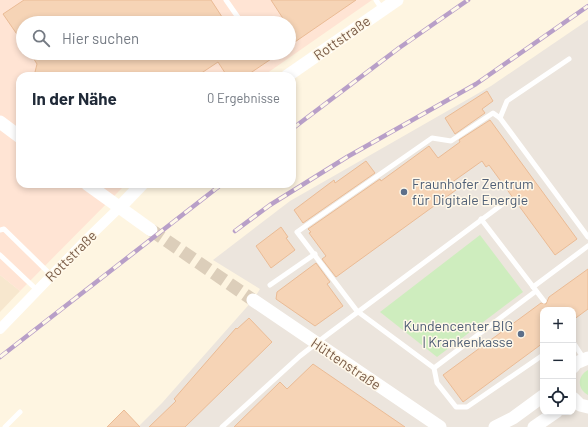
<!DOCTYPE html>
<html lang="de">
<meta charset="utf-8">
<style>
:root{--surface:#fff;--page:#f2f2f3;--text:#1f2937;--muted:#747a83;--line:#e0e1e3}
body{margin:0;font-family:Barlow,sans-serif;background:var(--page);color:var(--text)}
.controls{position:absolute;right:12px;bottom:12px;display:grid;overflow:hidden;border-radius:8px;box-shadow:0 2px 6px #0003}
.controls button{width:36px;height:36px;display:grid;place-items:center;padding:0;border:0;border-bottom:1px solid var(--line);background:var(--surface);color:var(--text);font:20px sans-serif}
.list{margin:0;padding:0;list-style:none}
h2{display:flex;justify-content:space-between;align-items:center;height:52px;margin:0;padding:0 16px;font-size:17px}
h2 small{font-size:13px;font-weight:400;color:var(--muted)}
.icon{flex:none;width:22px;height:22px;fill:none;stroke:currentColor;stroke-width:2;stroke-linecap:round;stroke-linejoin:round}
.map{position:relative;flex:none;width:588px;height:427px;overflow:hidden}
.search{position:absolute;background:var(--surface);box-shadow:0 2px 6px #0003;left:16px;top:16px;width:280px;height:44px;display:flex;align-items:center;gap:10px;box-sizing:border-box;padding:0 14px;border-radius:22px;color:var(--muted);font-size:15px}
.panel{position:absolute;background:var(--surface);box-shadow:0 2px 6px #0003;left:16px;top:72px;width:280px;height:116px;border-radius:12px}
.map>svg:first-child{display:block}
.residential{fill:#f7e7ce}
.commercial{fill:#ffe4d4;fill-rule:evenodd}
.industrial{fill:#ece5dd;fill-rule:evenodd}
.green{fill:#ceedbe}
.building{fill:#f6d4b6;stroke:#eabb95}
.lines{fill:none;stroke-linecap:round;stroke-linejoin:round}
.tertiary-tunnel{stroke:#dcceba;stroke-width:13;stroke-dasharray:13 6;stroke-linecap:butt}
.service{stroke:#fff;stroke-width:5}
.minor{stroke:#fff;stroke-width:10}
.tertiary{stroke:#fff;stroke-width:13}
.rail-casing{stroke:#b89fc8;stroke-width:4.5}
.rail{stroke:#fff8e9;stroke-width:3;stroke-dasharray:9;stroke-linecap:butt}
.service-dot{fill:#5c6f8a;stroke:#fff8e9;stroke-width:1.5}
.labels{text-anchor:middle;stroke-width:3;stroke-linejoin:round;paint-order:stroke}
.street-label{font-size:14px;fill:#785a45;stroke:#fff8e9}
.service-label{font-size:14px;fill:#4e5e75;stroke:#fff8e9;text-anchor:start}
</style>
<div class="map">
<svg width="588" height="427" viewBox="0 0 588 427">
<rect width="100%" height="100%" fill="#fef5e1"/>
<!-- residential -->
<path class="residential" d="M0,275L20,291L0,312Z"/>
<!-- commercial -->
<path class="commercial" d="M0,0H372L263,76H20V184H126L20,291L0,275ZM23,23H289V53H23Z"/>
<!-- industrial -->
<path class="industrial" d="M588,20V427H138L162,403L253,300L260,289L213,260L290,201L491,86ZM543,310H573V412H543Z"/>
<!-- green -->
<g class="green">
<path d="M480,235L523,292L437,357L380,312Z"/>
<path d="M588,370V395C577,389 577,376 588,370Z"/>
</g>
<!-- building -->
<g class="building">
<path d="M24,0H211L226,23H23V43L3,14Z"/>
<path d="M271,0H356L289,46V23H286Z"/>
<path d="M30,53H280L246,76H227L218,62L197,76H34L37,64Z"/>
<path d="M487,91L493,101L482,109L485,113L455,134L445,118Z"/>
<path d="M490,120L577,239L555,255L489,165L486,167L482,161L451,183L456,190L336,277L322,259L326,256L309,233L311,232L308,229L380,179L381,181L429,146L438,158L460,142L459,140Z"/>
<path d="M366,161L375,173L303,223L294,210L334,180L335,183Z"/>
<path d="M281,227L288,237L286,238L295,250L271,268L256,246Z"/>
<path d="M316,263L330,282L327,284L343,306L315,326L276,299L277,292Z"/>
<path d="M588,269V309L573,320V310H543V343L463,402L443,375L541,303L546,304L549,297Z"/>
<path d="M249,318L272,342L185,427H149L176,401L174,399L236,328L237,329Z"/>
<path d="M313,364L405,427H234L280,382L287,389Z"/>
<path d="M124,410L140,427H107Z"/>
</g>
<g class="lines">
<!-- tertiary-tunnel -->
<path class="tertiary-tunnel" d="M151,230L253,300"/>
<!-- service -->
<g class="service">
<path d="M226,0L242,23"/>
<path d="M376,0L382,9"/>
<path d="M500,118L507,101L569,59"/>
<path d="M481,219L544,301"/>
<path d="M0,230L4,229L51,275"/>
<path d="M0,255L37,290"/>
<path d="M270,285L315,254"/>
<path d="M533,287L588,246"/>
<path d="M536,291L434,368L437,383L456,407H467L543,355"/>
<path d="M573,342L584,359"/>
<path d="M434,368L357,311L297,232L432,138L451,141L493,113L500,118L588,237"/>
<path d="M5,427L20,412"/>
<path d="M222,427L300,356L327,335L504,203"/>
</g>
<!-- minor -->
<path class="minor" d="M0,329L88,238L120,207"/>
<!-- tertiary -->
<g class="tertiary">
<path d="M287,76L397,0"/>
<path d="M0,122L20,137"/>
<path d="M87,184L151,230"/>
<path d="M120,207L142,184"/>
<path d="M253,300L440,427"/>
<path d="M573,367L576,363L588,358"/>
<path d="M573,398L580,405L588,407"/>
<path d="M495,427L513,418L543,396"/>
<path d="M534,427L556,412"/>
</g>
<defs>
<g id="rail">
<path d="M292,129L399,48L468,0"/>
<path d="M235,231L270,205L347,157L476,84L588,6"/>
<path d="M0,357L222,184"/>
</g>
</defs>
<!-- rail casing -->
<use href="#rail" class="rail-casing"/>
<!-- rail -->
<use href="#rail" class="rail"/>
</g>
<!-- markers -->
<g class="service-dot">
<circle cx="404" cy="192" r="4"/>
<circle cx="521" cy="334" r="4"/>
</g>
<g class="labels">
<!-- street labels -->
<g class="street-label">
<text transform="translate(342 38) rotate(-35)" y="5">Rottstraße</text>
<text transform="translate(71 256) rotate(-45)" y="5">Rottstraße</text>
<text transform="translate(346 364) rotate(34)" y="5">Hüttenstraße</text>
</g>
<!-- service labels -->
<g class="service-label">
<text x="412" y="189">Fraunhofer Zentrum<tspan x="412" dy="16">für Digitale Energie</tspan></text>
<text x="513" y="331" text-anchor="end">Kundencenter BIG<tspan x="513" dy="16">| Krankenkasse</tspan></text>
</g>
</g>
</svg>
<div class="controls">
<button>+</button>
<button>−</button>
<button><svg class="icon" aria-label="locate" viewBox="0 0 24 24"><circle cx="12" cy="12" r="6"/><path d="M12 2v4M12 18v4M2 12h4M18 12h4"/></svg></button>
</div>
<div class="search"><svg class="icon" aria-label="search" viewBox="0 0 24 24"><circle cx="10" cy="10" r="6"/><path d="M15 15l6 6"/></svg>Hier suchen</div>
<section class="panel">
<h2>In der Nähe<small>0 Ergebnisse</small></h2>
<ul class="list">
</ul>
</section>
</div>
